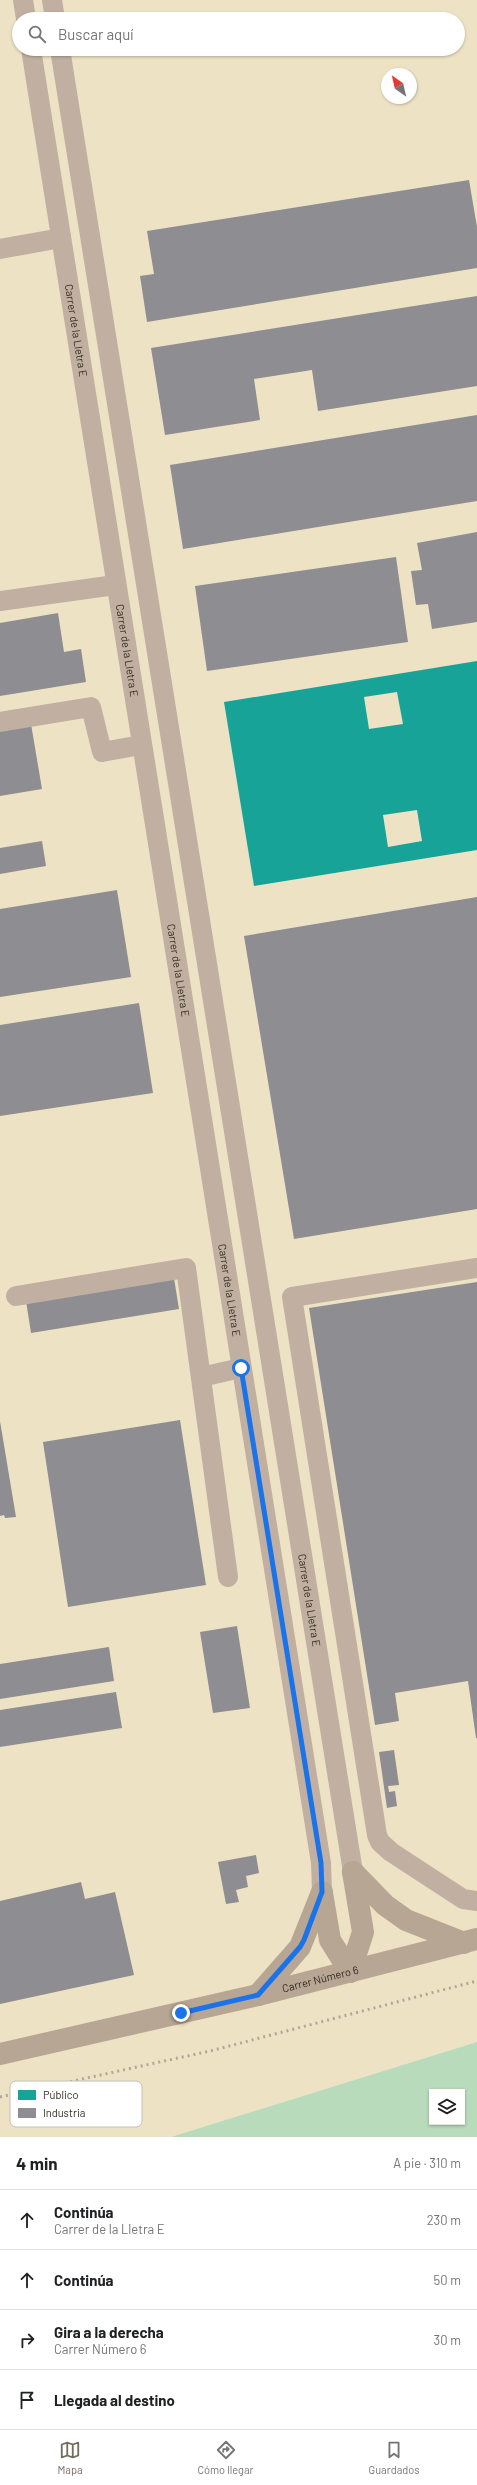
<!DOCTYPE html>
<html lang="es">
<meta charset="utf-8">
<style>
:root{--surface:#fff;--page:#f2f2f2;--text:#202124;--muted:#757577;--line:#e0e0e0;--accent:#736d5f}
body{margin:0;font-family:Barlow,sans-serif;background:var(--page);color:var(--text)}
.controls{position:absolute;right:12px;bottom:12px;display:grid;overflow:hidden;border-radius:0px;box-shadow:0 1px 3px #0004}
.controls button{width:36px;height:36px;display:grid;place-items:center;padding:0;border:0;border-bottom:1px solid var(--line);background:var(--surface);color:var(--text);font:20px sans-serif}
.compass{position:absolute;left:381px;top:68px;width:36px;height:36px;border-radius:50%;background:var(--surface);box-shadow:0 1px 3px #0004;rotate:326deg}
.stop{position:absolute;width:12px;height:12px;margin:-9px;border:3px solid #1a73e8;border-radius:50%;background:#fff}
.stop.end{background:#1a73e8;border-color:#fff;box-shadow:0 1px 4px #0008}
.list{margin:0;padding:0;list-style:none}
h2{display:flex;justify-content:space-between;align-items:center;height:52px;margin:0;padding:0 16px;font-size:17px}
h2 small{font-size:13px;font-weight:400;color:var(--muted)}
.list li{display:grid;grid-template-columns:26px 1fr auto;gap:12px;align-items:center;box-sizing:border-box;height:60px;padding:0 16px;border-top:1px solid var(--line)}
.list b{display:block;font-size:15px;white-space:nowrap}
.list p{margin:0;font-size:13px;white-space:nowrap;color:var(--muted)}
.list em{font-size:13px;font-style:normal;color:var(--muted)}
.icon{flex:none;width:22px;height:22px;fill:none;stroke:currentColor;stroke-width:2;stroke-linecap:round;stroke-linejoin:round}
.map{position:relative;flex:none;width:477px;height:2137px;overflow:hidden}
.search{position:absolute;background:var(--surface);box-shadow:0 1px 3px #0004;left:12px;right:12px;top:12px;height:44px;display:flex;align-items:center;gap:10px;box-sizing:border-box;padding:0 14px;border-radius:22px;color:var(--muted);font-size:15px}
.sheet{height:292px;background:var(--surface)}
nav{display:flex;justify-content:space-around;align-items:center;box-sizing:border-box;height:56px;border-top:1px solid var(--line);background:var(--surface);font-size:11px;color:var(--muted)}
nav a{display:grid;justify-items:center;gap:2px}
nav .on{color:var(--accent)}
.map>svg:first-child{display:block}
.built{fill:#ede3c4;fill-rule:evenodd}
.green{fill:#b7dbbb;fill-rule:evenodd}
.public{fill:#17a398;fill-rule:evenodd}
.industry{fill:#8d8d92}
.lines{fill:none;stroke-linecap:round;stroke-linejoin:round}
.minor{stroke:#c1b0a1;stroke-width:20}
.major{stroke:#b7a694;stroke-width:22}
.rail{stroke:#b1a69a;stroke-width:3;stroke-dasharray:2 4;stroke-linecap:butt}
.route{stroke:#1a73e8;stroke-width:5}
.labels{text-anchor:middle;stroke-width:4;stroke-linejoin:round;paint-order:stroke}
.street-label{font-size:11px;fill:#312c20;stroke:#fff}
.key{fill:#fff;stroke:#c1c0bc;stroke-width:1}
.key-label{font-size:11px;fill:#312c20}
</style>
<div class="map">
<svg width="477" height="2137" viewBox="0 0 477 2137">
<rect width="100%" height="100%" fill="#ede7d5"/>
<!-- built -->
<path class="built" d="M0,0H477V2042L171,2137H0ZM19,19H458V49H19ZM387,74H411V98H387Z"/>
<!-- green -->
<path class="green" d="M477,2042V2137H171ZM432,2092H462V2122H432Z"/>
<!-- public -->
<path class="public" d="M477,661V850L254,886L224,702ZM397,692L403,724L369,729L364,697ZM417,810L422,841L388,847L383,815Z"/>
<!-- industry -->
<g class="industry">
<path d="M469,180L477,227V268L147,322L140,276L154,274L147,231Z"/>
<path d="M477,296V386L318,411L312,370L254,379L260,420L165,435L151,348Z"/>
<path d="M477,415V501L183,549L170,465Z"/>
<path d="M477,532V622L432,629L428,604L416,605L411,571L422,570L417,543Z"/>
<path d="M396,557L408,642L207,671L195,586Z"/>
<path d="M58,613L64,652L81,649L86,682L0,696V623Z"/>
<path d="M31,724L42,789L0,796V729Z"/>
<path d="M42,841L46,866L0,874V848Z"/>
<path d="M117,890L131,977L0,997V909Z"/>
<path d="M477,897V1209L294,1239L244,936Z"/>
<path d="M139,1003L153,1093L0,1116V1025Z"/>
<path d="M174,1278L179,1309L31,1333L26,1301Z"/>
<path d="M477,1282V1738H476L468,1681L395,1693L399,1721L375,1725L309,1308Z"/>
<path d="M180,1420L206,1585L68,1607L43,1442Z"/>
<path d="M0,1421L16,1517L5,1518L4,1515L0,1516Z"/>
<path d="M237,1626L250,1708L213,1713L200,1632Z"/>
<path d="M109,1647L114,1681L0,1699V1664Z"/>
<path d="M116,1692L122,1728L0,1747V1710Z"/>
<path d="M394,1750L399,1785L388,1786L389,1792L395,1791L397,1806L387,1808L379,1752Z"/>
<path d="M256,1855L259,1873L246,1876L248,1887L236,1890L239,1902L226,1904L218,1862Z"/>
<path d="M81,1882L85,1899L115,1892L134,1975L0,2004V1901Z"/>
</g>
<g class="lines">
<!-- minor -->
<g class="minor">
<path d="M23,0L26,19"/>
<path d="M52,0L55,19"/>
<path id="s1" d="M31,49L321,1863L322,1892"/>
<path id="s2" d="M60,49L353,1872"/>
<path d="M0,249L61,238"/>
<path d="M0,601L115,585"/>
<path d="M0,722L91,707L102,752L141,745"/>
<path d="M477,1268L292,1297L377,1835L380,1842L391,1852L463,1899L477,1901"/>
<path d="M16,1296L186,1268L228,1577"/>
<path d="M201,1377L241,1368"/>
</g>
<!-- major -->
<g class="major">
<path d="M353,1872L385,1905L406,1920L464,1943"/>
<path d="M322,1893L330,1940L350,1972"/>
<path d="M350,1972L363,1932L353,1872"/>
<path d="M258,1995L300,1947L322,1892"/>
<path id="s3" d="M0,2054L258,1995L477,1939"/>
</g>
<!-- rail -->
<path class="rail" d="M0,2097L210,2051L477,1981"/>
</g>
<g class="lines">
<!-- route -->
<path class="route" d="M181,2013L258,1995L300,1947L304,1940L322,1892L321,1863L241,1368"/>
</g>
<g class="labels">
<!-- street labels -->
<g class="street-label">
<text dy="4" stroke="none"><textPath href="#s1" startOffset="285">Carrer de la Lletra E</textPath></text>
<text dy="4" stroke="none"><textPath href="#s1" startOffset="609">Carrer de la Lletra E</textPath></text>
<text dy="4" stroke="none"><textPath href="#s1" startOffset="933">Carrer de la Lletra E</textPath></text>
<text dy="4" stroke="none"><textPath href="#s1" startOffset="1257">Carrer de la Lletra E</textPath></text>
<text dy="4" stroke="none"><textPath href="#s2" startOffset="1571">Carrer de la Lletra E</textPath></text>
<text dy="4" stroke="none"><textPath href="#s3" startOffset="329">Carrer Número 6</textPath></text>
</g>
</g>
<!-- legend -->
<rect x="10" y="2081" width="132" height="46" rx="6" class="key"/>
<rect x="18" y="2090" width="18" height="10" fill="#17a398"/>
<rect x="18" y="2108" width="18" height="10" fill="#8d8d92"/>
<g class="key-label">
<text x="43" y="2099">Público</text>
<text x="43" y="2117">Industria</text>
</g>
</svg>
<div class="controls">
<button><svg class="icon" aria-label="layers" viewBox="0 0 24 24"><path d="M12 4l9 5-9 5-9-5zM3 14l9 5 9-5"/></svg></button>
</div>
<svg class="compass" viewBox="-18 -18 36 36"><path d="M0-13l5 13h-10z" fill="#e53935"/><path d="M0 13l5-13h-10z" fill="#757577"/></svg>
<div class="stop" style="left:241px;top:1368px"></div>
<div class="stop end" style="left:181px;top:2013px"></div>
<div class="search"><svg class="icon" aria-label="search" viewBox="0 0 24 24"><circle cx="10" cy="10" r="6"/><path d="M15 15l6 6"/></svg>Buscar aquí</div>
</div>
<section class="sheet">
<h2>4 min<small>A pie · 310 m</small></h2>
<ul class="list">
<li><svg class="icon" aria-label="ahead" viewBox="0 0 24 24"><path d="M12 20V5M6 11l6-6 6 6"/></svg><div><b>Continúa</b><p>Carrer de la Lletra E</p></div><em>230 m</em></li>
<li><svg class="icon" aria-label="ahead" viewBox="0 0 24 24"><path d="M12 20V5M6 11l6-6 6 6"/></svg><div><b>Continúa</b></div><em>50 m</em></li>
<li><svg class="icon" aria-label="right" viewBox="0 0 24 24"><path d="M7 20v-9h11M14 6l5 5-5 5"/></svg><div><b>Gira a la derecha</b><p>Carrer Número 6</p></div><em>30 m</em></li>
<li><svg class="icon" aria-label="arrive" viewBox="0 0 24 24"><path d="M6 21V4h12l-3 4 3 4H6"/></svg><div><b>Llegada al destino</b></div></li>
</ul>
</section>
<nav>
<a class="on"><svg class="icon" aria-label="map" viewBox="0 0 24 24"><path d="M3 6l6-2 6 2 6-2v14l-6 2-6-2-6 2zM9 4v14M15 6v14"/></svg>Mapa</a>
<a><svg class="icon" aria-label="directions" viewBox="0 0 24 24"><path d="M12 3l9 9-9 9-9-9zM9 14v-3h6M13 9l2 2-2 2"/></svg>Cómo llegar</a>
<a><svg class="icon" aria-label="saved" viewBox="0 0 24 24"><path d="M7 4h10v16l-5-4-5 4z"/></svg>Guardados</a>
</nav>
